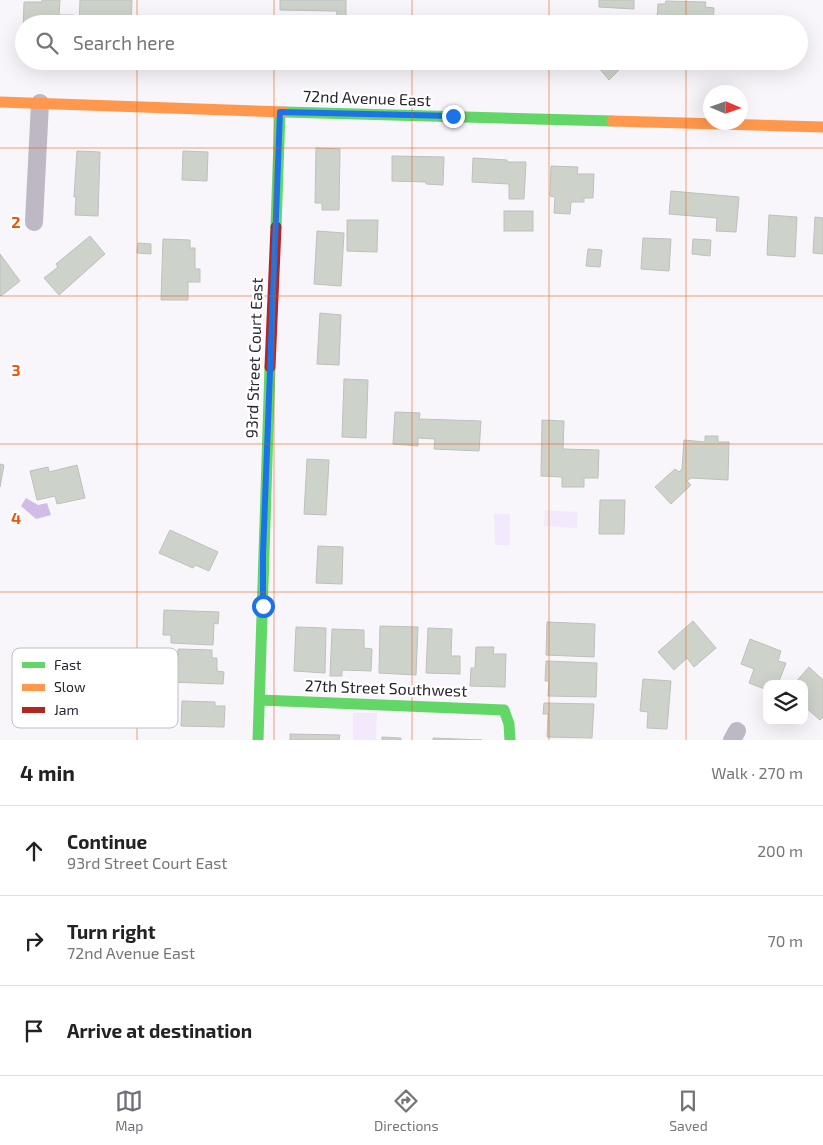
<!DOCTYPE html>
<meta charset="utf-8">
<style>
:root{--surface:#fff;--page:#f6f6f6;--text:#222;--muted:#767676;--line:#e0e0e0;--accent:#716e77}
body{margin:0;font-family:"Exo 2",sans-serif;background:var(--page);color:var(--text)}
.controls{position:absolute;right:15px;bottom:15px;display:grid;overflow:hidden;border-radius:10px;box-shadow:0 5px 20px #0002}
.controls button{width:45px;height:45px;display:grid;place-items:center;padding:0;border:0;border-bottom:1px solid var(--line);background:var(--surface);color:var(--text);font:25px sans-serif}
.compass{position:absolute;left:703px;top:85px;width:45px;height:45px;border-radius:50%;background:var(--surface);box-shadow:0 5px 20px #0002;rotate:92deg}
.stop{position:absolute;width:15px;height:15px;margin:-11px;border:4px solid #1a73e8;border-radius:50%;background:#fff}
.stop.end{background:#1a73e8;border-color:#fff;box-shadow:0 1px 5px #0008}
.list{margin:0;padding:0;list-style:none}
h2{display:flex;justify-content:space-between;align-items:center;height:65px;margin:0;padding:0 20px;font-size:21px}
h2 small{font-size:16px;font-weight:400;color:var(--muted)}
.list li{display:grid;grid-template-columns:32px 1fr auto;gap:15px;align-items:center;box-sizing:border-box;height:90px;padding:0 20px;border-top:1px solid var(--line)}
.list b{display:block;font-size:19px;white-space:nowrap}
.list p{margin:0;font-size:16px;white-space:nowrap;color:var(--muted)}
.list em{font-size:16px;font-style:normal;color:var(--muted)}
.icon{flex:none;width:28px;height:28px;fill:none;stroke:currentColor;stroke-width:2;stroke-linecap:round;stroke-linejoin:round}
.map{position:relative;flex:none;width:823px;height:740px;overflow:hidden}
.search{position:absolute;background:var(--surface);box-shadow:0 5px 20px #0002;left:15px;right:15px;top:15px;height:55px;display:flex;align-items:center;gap:12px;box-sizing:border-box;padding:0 18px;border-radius:28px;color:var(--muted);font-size:19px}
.sheet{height:335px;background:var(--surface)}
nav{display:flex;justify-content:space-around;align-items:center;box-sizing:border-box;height:70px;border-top:1px solid var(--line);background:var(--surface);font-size:14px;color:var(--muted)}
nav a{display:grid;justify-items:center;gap:2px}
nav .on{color:var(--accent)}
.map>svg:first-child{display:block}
.green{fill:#f2e9fc}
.water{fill:#d1bce8}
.building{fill:#cdd3ca;stroke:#bec0bc}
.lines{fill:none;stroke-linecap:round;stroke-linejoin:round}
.street{stroke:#beb8c4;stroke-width:18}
.fast{stroke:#63d668;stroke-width:11}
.slow{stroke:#ff974d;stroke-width:11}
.jam{stroke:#b3261e;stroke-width:11}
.route{stroke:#1a73e8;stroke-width:6}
.grid{fill:none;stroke:#e8590c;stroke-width:1;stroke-opacity:0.55}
.labels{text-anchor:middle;stroke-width:4.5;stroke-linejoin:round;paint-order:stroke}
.street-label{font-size:16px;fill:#292430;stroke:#fff}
.key{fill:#fff;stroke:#bfbdc1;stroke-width:1}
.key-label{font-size:14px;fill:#292430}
.grid-label{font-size:16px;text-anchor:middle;font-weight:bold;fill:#e8590c;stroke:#fff;stroke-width:4.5;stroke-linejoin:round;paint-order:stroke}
</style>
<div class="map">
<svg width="823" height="740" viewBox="0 0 823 740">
<rect width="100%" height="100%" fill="#f8f6fa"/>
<!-- green -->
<g class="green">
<path d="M545,510L578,512L577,528L544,526Z"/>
<path d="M494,514H510V545H495Z"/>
<path d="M353,713H377L376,740H353Z"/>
</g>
<!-- water -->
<path class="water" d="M26,498L38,505L47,503L51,515L36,519L21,506Z"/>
<!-- building -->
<g class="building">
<path d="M42,0H60L59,15H74V24H24L23,34L24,2H42Z"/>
<path d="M80,0H132L131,24H79Z"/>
<path d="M280,0H346V20H336L337,11L280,10Z"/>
<path d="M599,0H634V9L599,7Z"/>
<path d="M666,1L706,2L705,7L714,8L713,24H651V21L657,22L658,4H665Z"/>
<path d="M182,17L246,20V24H182Z"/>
<rect x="519" y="20" width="15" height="4"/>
<path d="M518,61H559V63L518,62Z"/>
<path d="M565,61H628L609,80L594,62L592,65L565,63Z"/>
<path d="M316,148L340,149L339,210H322V203H315Z"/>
<path d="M77,151L100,152L98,216L75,215L76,197H74Z"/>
<path d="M183,151L208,152L207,181L182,180Z"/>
<path d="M392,156L444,157L443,185L426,184V182L392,181Z"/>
<path d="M473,158L507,160V162H526L524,199H509V184L472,182Z"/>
<path d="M551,166L578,167L577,174H594L593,198H584V202H571L570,214L554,213L555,197L550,196Z"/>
<path d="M671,191L739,197L736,232L716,231L717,218L669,214Z"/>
<rect x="504" y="211" width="29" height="20"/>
<path d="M769,215L797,217L795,257L767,255Z"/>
<path d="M815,217L823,218V254L813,253Z"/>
<path d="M347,220H378L377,252L347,251Z"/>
<path d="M317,231L344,233L341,286L314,284Z"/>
<path d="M90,236L105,254L59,295L44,278L58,267L56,264Z"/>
<path d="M643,238L671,239L669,271L641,269Z"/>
<path d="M163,239L190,240V248H195V269H200V282H188V300H161Z"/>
<path d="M693,239L711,240L710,256L692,254Z"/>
<path d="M138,243L151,244V254L137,253Z"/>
<path d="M588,249L602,250L600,267L586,266Z"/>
<path d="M0,254L20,281L1,296L0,295Z"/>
<path d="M320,313L341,315L339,365L317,364Z"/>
<path d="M344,379L368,380L366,438L342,437Z"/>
<path d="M395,412L420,413L419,419L481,421L479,451L434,449L435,439L418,438V446L393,444Z"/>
<path d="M542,420L564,421L563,449L599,450L598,478H584V487H562V477L541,476Z"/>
<path d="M705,436H718V442H729L728,480L691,478L687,481L691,485L671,504L655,487L675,469L679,472L682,469L684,440L705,442Z"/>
<path d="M307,459L329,460L326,515L304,514Z"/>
<path d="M0,464L4,465L0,487Z"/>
<path d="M77,465L85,498L57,504L55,496L37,500L30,471L48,467L49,472Z"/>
<path d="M600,500H625L624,534H599Z"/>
<path d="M170,530L218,552L209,571L195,565L193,568L159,553Z"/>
<path d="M318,546L343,547L342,584L316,583Z"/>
<path d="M164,610L219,612L218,624L214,623L213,645L171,643V635H163Z"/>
<path d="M693,621L716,648L694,667L687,658L674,670L658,652Z"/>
<path d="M547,622L595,624L594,657L546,655Z"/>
<path d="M380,626L418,627L416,675L379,673Z"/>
<path d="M296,627L326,628L325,673L294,671Z"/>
<path d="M428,628L452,629L451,656H460V674L426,673Z"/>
<path d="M332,629L364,630V648L372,649L371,671L342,670V676H330Z"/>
<path d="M750,639L781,651L778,661L786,663L778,684H767V690L749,683L754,669L741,664Z"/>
<path d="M476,647H494L493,654H506L505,687L470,686L471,668H475Z"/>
<path d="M178,649L212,650V658H217V671L224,672L223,684L170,682L171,657L178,658Z"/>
<path d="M546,661L597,663L596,697L548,696L549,681H545Z"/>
<path d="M809,667L823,680V717L820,720L804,706V684H794Z"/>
<path d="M643,679L671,681L667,729L647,728L648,712L640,711Z"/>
<path d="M182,701L215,702V706H225L224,727L181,726Z"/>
<path d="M544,703L594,704L592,738L547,737L548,714H543Z"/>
<path d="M290,734L340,735L339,740H290Z"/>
<path d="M382,737L401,738V740H382Z"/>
<path d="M433,738L482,740H433Z"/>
</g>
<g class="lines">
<!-- street -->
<g class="street">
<path d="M34,222L40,103"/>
<path d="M732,740L737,731"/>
</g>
<!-- fast -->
<g class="fast">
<path d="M284,112L612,121"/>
<path d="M276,227L280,112"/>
<path d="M260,700L504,710L509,724L510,740"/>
<path d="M258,740L270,367"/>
</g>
<!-- slow -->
<g class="slow">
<path d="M0,102L284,112"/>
<path d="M612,121L823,127"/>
</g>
<!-- jam -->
<path class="jam" d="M270,367L276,227"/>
</g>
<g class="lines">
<!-- route -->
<path class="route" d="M263,606V554L280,112L453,116"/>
</g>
<!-- grid -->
<path class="grid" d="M137,0V24M274,0V24M412,0V24M549,0V24M686,0V24M137,61V740M274,61V740M412,61V740M549,61V740M686,61V740M0,148H823M0,296H823M0,444H823M0,592H823"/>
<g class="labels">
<!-- street labels -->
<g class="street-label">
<text transform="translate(367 98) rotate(2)" y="6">72nd Avenue East</text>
<text transform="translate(254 358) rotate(-88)" y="6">93rd Street Court East</text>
<text transform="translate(386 688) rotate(2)" y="6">27th Street Southwest</text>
</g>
</g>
<!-- legend -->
<rect x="12" y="648" width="166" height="80" rx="8" class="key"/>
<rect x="22" y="662" width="23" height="6" fill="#63d668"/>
<rect x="22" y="684" width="23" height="7" fill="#ff974d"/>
<rect x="22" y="707" width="23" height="6" fill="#b3261e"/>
<g class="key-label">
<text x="54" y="670">Fast</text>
<text x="54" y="692">Slow</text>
<text x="54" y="715">Jam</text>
</g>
<g class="grid-label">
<text x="16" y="228">2</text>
<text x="16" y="376">3</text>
<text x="16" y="524">4</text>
</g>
</svg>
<div class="controls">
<button><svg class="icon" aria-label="layers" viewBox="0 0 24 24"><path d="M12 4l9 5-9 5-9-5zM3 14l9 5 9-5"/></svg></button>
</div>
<svg class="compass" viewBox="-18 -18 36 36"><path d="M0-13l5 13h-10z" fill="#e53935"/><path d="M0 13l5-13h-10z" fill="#767676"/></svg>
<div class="stop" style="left:263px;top:606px"></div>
<div class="stop end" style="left:453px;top:116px"></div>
<div class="search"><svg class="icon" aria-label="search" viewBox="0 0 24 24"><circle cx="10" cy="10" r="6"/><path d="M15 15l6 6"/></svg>Search here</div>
</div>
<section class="sheet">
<h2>4 min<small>Walk · 270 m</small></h2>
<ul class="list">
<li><svg class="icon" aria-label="ahead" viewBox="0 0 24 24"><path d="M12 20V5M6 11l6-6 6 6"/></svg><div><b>Continue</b><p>93rd Street Court East</p></div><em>200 m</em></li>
<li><svg class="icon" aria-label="right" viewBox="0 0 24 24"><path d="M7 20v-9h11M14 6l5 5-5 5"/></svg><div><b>Turn right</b><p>72nd Avenue East</p></div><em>70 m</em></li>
<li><svg class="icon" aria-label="arrive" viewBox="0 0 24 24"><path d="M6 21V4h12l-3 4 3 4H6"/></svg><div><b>Arrive at destination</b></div></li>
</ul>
</section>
<nav>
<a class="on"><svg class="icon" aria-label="map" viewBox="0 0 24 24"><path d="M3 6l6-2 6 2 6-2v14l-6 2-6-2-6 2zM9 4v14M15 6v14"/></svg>Map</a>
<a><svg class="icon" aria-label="directions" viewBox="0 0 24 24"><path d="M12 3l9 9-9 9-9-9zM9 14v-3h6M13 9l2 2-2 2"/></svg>Directions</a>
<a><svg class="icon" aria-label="saved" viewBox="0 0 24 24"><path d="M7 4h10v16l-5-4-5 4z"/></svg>Saved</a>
</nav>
